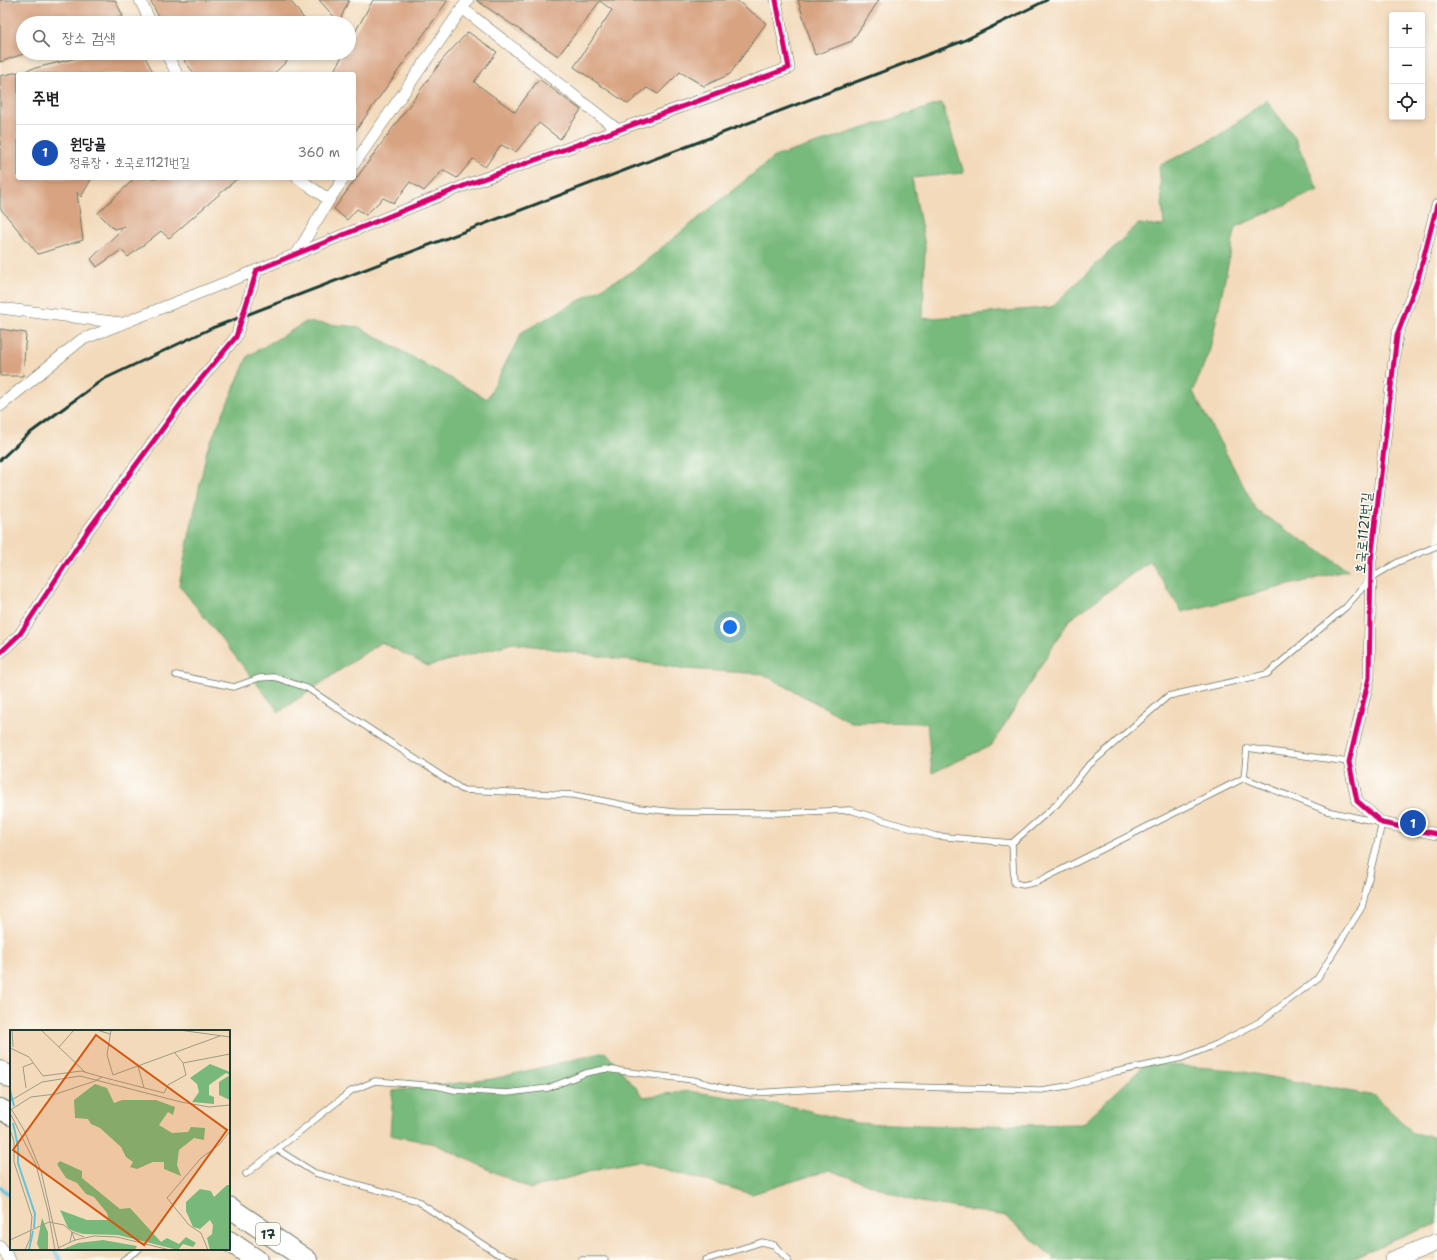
<!DOCTYPE html>
<html lang="ko">
<meta charset="utf-8">
<style>
:root{--surface:#fff;--page:#f2f2f2;--text:#202124;--muted:#757577;--line:#e0e0e0;--accent:#1a73e8}
body{margin:0;font-family:"Shantell Sans","Poor Story",sans-serif;background:var(--page);color:var(--text)}
.controls{position:absolute;right:12px;top:12px;display:grid;overflow:hidden;border-radius:4px;box-shadow:0 2px 6px #0003}
.controls button{width:36px;height:36px;display:grid;place-items:center;padding:0;border:0;border-bottom:1px solid var(--line);background:var(--surface);color:var(--text);font:20px sans-serif}
.you{position:absolute;left:730px;top:627px;width:14px;height:14px;margin:-10px;border:3px solid #fff;border-radius:50%;background:#1a73e8;box-shadow:0 0 0 6px #1a73e833}
.badge{display:grid;place-items:center;width:26px;height:26px;border-radius:50%;background:var(--accent);color:#fff;font-size:13px;font-weight:700}
.pin{position:absolute;translate:-50% -50%;border:2px solid #fff;box-shadow:0 1px 4px #0006}
.list{margin:0;padding:0;list-style:none}
h2{display:flex;justify-content:space-between;align-items:center;height:52px;margin:0;padding:0 16px;font-size:17px}
h2 small{font-size:13px;font-weight:400;color:var(--muted)}
.list li{display:grid;grid-template-columns:26px 1fr auto;gap:12px;align-items:center;box-sizing:border-box;height:56px;padding:0 16px;border-top:1px solid var(--line)}
.list b{display:block;font-size:15px;white-space:nowrap}
.list p{margin:0;font-size:13px;white-space:nowrap;color:var(--muted)}
.list em{font-size:13px;font-style:normal;color:var(--muted)}
.icon{flex:none;width:22px;height:22px;fill:none;stroke:currentColor;stroke-width:2;stroke-linecap:round;stroke-linejoin:round}
.map{position:relative;flex:none;width:1437px;height:1260px;overflow:hidden}
.search{position:absolute;background:var(--surface);box-shadow:0 2px 6px #0003;left:16px;top:16px;width:340px;height:44px;display:flex;align-items:center;gap:10px;box-sizing:border-box;padding:0 14px;border-radius:22px;color:var(--muted);font-size:15px}
.panel{position:absolute;background:var(--surface);box-shadow:0 2px 6px #0003;left:16px;top:72px;width:340px;height:108px;border-radius:4px}
.map>svg:first-child{display:block}
.forest{fill:#78b97b;stroke:#4c7b58}
.lines{fill:none;stroke-linecap:round;stroke-linejoin:round}
.stream{stroke:#60c4de;stroke-width:4}
.building{fill:#d8a381}
.lane-casing{stroke:#697463;stroke-width:7}
.street-casing{stroke:#697463;stroke-width:12}
.primary-casing{stroke:#697463;stroke-width:18}
.highway-casing{stroke:#697463;stroke-width:22}
.lane{stroke:#fff;stroke-width:5.5}
.street{stroke:#fff;stroke-width:11}
.primary{stroke:#fff;stroke-width:17}
.highway{stroke:#fff;stroke-width:20}
.rail{stroke:#1f3d34;stroke-width:3}
.cycleway-casing{stroke:#fdfcf7;stroke-width:8}
.cycleway{stroke:#d6006c;stroke-width:5}
.labels{text-anchor:middle;stroke-width:3;stroke-linejoin:round;paint-order:stroke}
.shield{fill:#fdfcf7;stroke:#62766e;stroke-width:1}
.shield-label{font-size:13px;font-weight:bold;fill:#1f3d34}
.street-label{font-size:14px;fill:#1f3d34;stroke:#fdfcf7}
.inset-river{fill:none;stroke:#60c4de;stroke-width:2}
.inset-road{fill:none;stroke:#9e9b85;stroke-width:1}
.view{fill:#d45610;fill-opacity:0.15;stroke:#d45610;stroke-width:2}
.inset-edge{fill:none;stroke:#1f3d34;stroke-width:2}
</style>
<div class="map">
<svg width="1437" height="1260" viewBox="0 0 1437 1260">
<rect width="100%" height="100%" fill="#fdfcf7"/>
<filter id="ink" filterUnits="userSpaceOnUse"><feTurbulence type="fractalNoise" baseFrequency=".025" numOctaves="2"/><feDisplacementMap in="SourceGraphic" scale="8" xChannelSelector="R" yChannelSelector="G"/><feConvolveMatrix kernelMatrix="1 2 1 2 8 2 1 2 1" color-interpolation-filters="sRGB"/></filter>
<filter id="wash" filterUnits="userSpaceOnUse"><feTurbulence type="fractalNoise" baseFrequency=".012" numOctaves="4" result="noise"/><feDisplacementMap in="SourceGraphic" scale="16" xChannelSelector="R" yChannelSelector="G"/><feGaussianBlur stdDeviation="0.9" result="paint"/><feColorMatrix in="noise" values="0 0 0 0 0 0 0 0 0 0 0 0 0 0 0 0 0 1.4 0 .05"/><feComposite in="paint" operator="in"/></filter>
<g filter="url(#wash)">
<rect width="100%" height="100%" fill="#f3dabb"/>
<!-- forest -->
<g class="forest">
<path d="M1266,100L1294,136L1318,190L1236,227L1210,349L1193,392L1257,511L1349,570L1182,612L1150,561L1069,620L992,745L932,773L927,723L851,722L763,674L686,669L513,643L428,666L381,642L279,712L179,585L207,450L248,356L306,322L359,327L487,399L522,332L633,271L774,157L942,103L964,173L912,178L925,246L923,319L1052,307L1138,224L1164,226L1159,166L1222,134Z"/>
<path d="M605,1052L644,1097L689,1091L794,1107L856,1123L953,1126L1082,1124L1147,1063L1233,1070L1375,1096L1413,1133L1437,1138V1223L1346,1260H1052L1054,1258L1005,1216L915,1201L829,1170L752,1194L637,1161L602,1168L530,1189L435,1144L390,1135L393,1091L493,1079Z"/>
</g>
<g class="lines">
<!-- stream -->
<g class="stream">
<path d="M0,1187L11,1196"/>
<path d="M53,1249L61,1260"/>
</g>
</g>
<g id="blocks">
<!-- building -->
<g class="building">
<path d="M0,0H115L123,16L104,23H23V54L0,62Z"/>
<path d="M150,0H290L307,23H171L161,21Z"/>
<path d="M319,0H349L339,22Z"/>
<path d="M373,0H448L354,133V74H332L344,53H349V43Z"/>
<path d="M476,0H736L766,23L730,74L704,86L680,72L658,94L647,88L628,104L574,67L612,10L600,1L558,56Z"/>
<path d="M798,0H879L852,41L815,55Z"/>
<path d="M468,32L497,52L474,82L515,112L539,79L581,110L560,139L539,123L516,152L501,145L485,167L473,159L457,178L443,170L424,191L410,182L394,203L383,198L366,215L357,209L347,220L334,209L443,59Z"/>
<path d="M98,53H143L154,74H27V70Z"/>
<path d="M193,53H296L273,74H195L184,61Z"/>
<path d="M18,72V178H92L81,197L77,192L83,240L38,254L0,208V76Z"/>
<path d="M135,178H238L169,238L161,231L128,257L121,250L97,267L91,259L125,226L114,229L98,213Z"/>
<path d="M0,329L26,333L23,376H0Z"/>
</g>
</g>
</g>
<g filter="url(#ink)">
<use href="#blocks" fill-opacity="0" stroke="#697463" stroke-width="1"/>
<g class="lines">
<defs>
<g id="lane">
<path d="M176,675L234,687L259,678L274,677L307,688L463,790L574,795L639,808L675,812L778,813L850,810L936,836L1012,843L1057,804L1087,767L1168,696L1267,674L1346,607L1371,578L1398,562L1437,546"/>
<path d="M1244,778L1247,748L1349,762"/>
<path d="M278,1150L315,1173L415,1200L496,1253L515,1260"/>
<path d="M246,1174L351,1091L375,1081L437,1086L454,1090L507,1093L548,1088L586,1073L605,1069L693,1080L723,1088L751,1093L867,1086L1041,1090L1068,1086L1115,1072L1182,1058L1217,1044L1261,1021L1317,979L1362,907L1382,823L1327,811L1244,778L1037,882L1023,885L1014,883L1012,843"/>
<path d="M123,1260L139,1249"/>
<path d="M581,1260H605"/>
<path d="M705,1260L762,1242L774,1245L788,1260"/>
</g>
<g id="street">
<path d="M140,0L151,23"/>
<path d="M462,8L618,130"/>
<path d="M166,53L177,74"/>
<path d="M354,164L468,0"/>
<path d="M298,178L329,200L344,178"/>
<path d="M1437,205L1418,279L1397,335L1371,561L1369,678L1349,762L1357,801L1382,823L1437,834"/>
<path d="M296,255L329,200"/>
<path d="M0,308L121,323"/>
<path d="M0,406L81,340L257,270"/>
<path d="M0,653L20,634L89,529L186,397L236,337L257,270L466,185L789,68L776,0"/>
<path d="M0,1246L10,1260"/>
</g>
<path id="primary" d="M1393,1260L1437,1242"/>
<g id="highway">
<path d="M0,1071L11,1078"/>
<path d="M0,1109L11,1115"/>
<path d="M229,1207L307,1260"/>
<path d="M229,1241L257,1260"/>
</g>
</defs>
<!-- lane casing -->
<use href="#lane" class="lane-casing"/>
<!-- street casing -->
<use href="#street" class="street-casing"/>
<!-- primary casing -->
<use href="#primary" class="primary-casing"/>
<!-- highway casing -->
<use href="#highway" class="highway-casing"/>
<!-- lane -->
<use href="#lane" class="lane"/>
<!-- street -->
<use href="#street" class="street"/>
<!-- primary -->
<use href="#primary" class="primary"/>
<!-- highway -->
<use href="#highway" class="highway"/>
<!-- rail -->
<path class="rail" d="M0,460L26,436L102,380L212,328L963,41L1047,0"/>
<defs>
<g id="cycleway">
<path d="M1437,205L1418,279L1397,335L1371,561L1369,678L1349,762L1357,801L1382,823L1437,834"/>
<path d="M0,653L20,634L89,529L186,397L236,337L257,270L466,185L789,68L776,0"/>
</g>
</defs>
<!-- cycleway casing -->
<use href="#cycleway" class="cycleway-casing"/>
<!-- cycleway -->
<use href="#cycleway" class="cycleway"/>
</g>
</g>
<g class="labels">
<!-- shield labels -->
<rect class="shield" x="256" y="1223" width="24" height="22" rx="3"/>
<g class="shield-label">
<text x="268" y="1239">17</text>
</g>
<!-- street labels -->
<g class="street-label">
<text transform="translate(1363 533) rotate(-85)" y="5">호국로1121번길</text>
</g>
</g>
<!-- overview -->
<g transform="translate(10 1030)">
<rect width="220" height="220" fill="#f3dabb"/>
<path d="M200,34L220,42V70L209,65V52L220,45L216,43L199,55V65L204,67V74L182,72L189,62L187,54L180,48ZM85,54L97,58L104,73L112,70H146L165,77L163,85L158,82L149,95L162,103L178,102L181,97L195,98L194,110L184,108L169,120L167,135L171,146L154,139V132H143L127,139L120,137L123,132L116,127L111,117L90,98L81,94L78,89L65,88L64,70ZM50,131L72,141V148L110,179L120,178L151,212L157,208L169,214L176,207L186,213L183,217L173,214L168,220L108,205L73,204L63,201L58,198L50,180L77,190H99L97,183L84,167L76,164L67,153L56,148L47,134ZM217,155H220V220H200L197,208L202,204L203,195L200,190L190,199L183,197L176,181V172L190,159L201,161L204,167ZM32,188L38,202V220H30L27,214ZM93,210L127,216L125,220H51L68,213Z" fill="#78b97b"/>
<path class="inset-river" d="M0,60L4,76M3,93L8,116V133L25,184L24,198M19,220L23,201"/>
<path class="inset-road" d="M2,0L3,17M31,0L75,42M87,0L100,4M101,0L97,25L103,45L210,6M169,0L220,7M49,17L64,0M0,18L19,27L33,46L71,41L92,47M165,23L173,33L220,24M128,36L134,58M16,58L13,37L23,33M0,71L32,52L70,46L171,72L199,77L220,75M0,77L14,100L31,141L49,220M2,79L21,67L46,64L85,51L92,47L154,63L158,55L176,45L173,33M0,83L26,135L38,181L45,220M0,100L4,111V132L22,187L20,209L15,220M0,210L39,192L54,195L62,202L65,211M60,212L62,202L74,207M48,218L65,210L84,206L107,207L160,220M198,220L191,203L179,195L157,168L191,128L209,115L220,101"/>
<path class="view" d="M86,5L217,100L134,215L3,120Z"/>
<rect width="220" height="220" class="inset-edge"/>
</g>
</svg>
<div class="controls">
<button>+</button>
<button>−</button>
<button><svg class="icon" aria-label="locate" viewBox="0 0 24 24"><circle cx="12" cy="12" r="6"/><path d="M12 2v4M12 18v4M2 12h4M18 12h4"/></svg></button>
</div>
<div class="you"></div>
<div class="pin badge" style="left:1413px;top:823px;background:#1a4fb4">1</div>
<div class="search"><svg class="icon" aria-label="search" viewBox="0 0 24 24"><circle cx="10" cy="10" r="6"/><path d="M15 15l6 6"/></svg>장소 검색</div>
<section class="panel">
<h2>주변<small></small></h2>
<ul class="list">
<li><span class="badge" style="background:#1a4fb4">1</span><div><b>원당골</b><p>정류장 · 호국로1121번길</p></div><em>360 m</em></li>
</ul>
</section>
</div>
